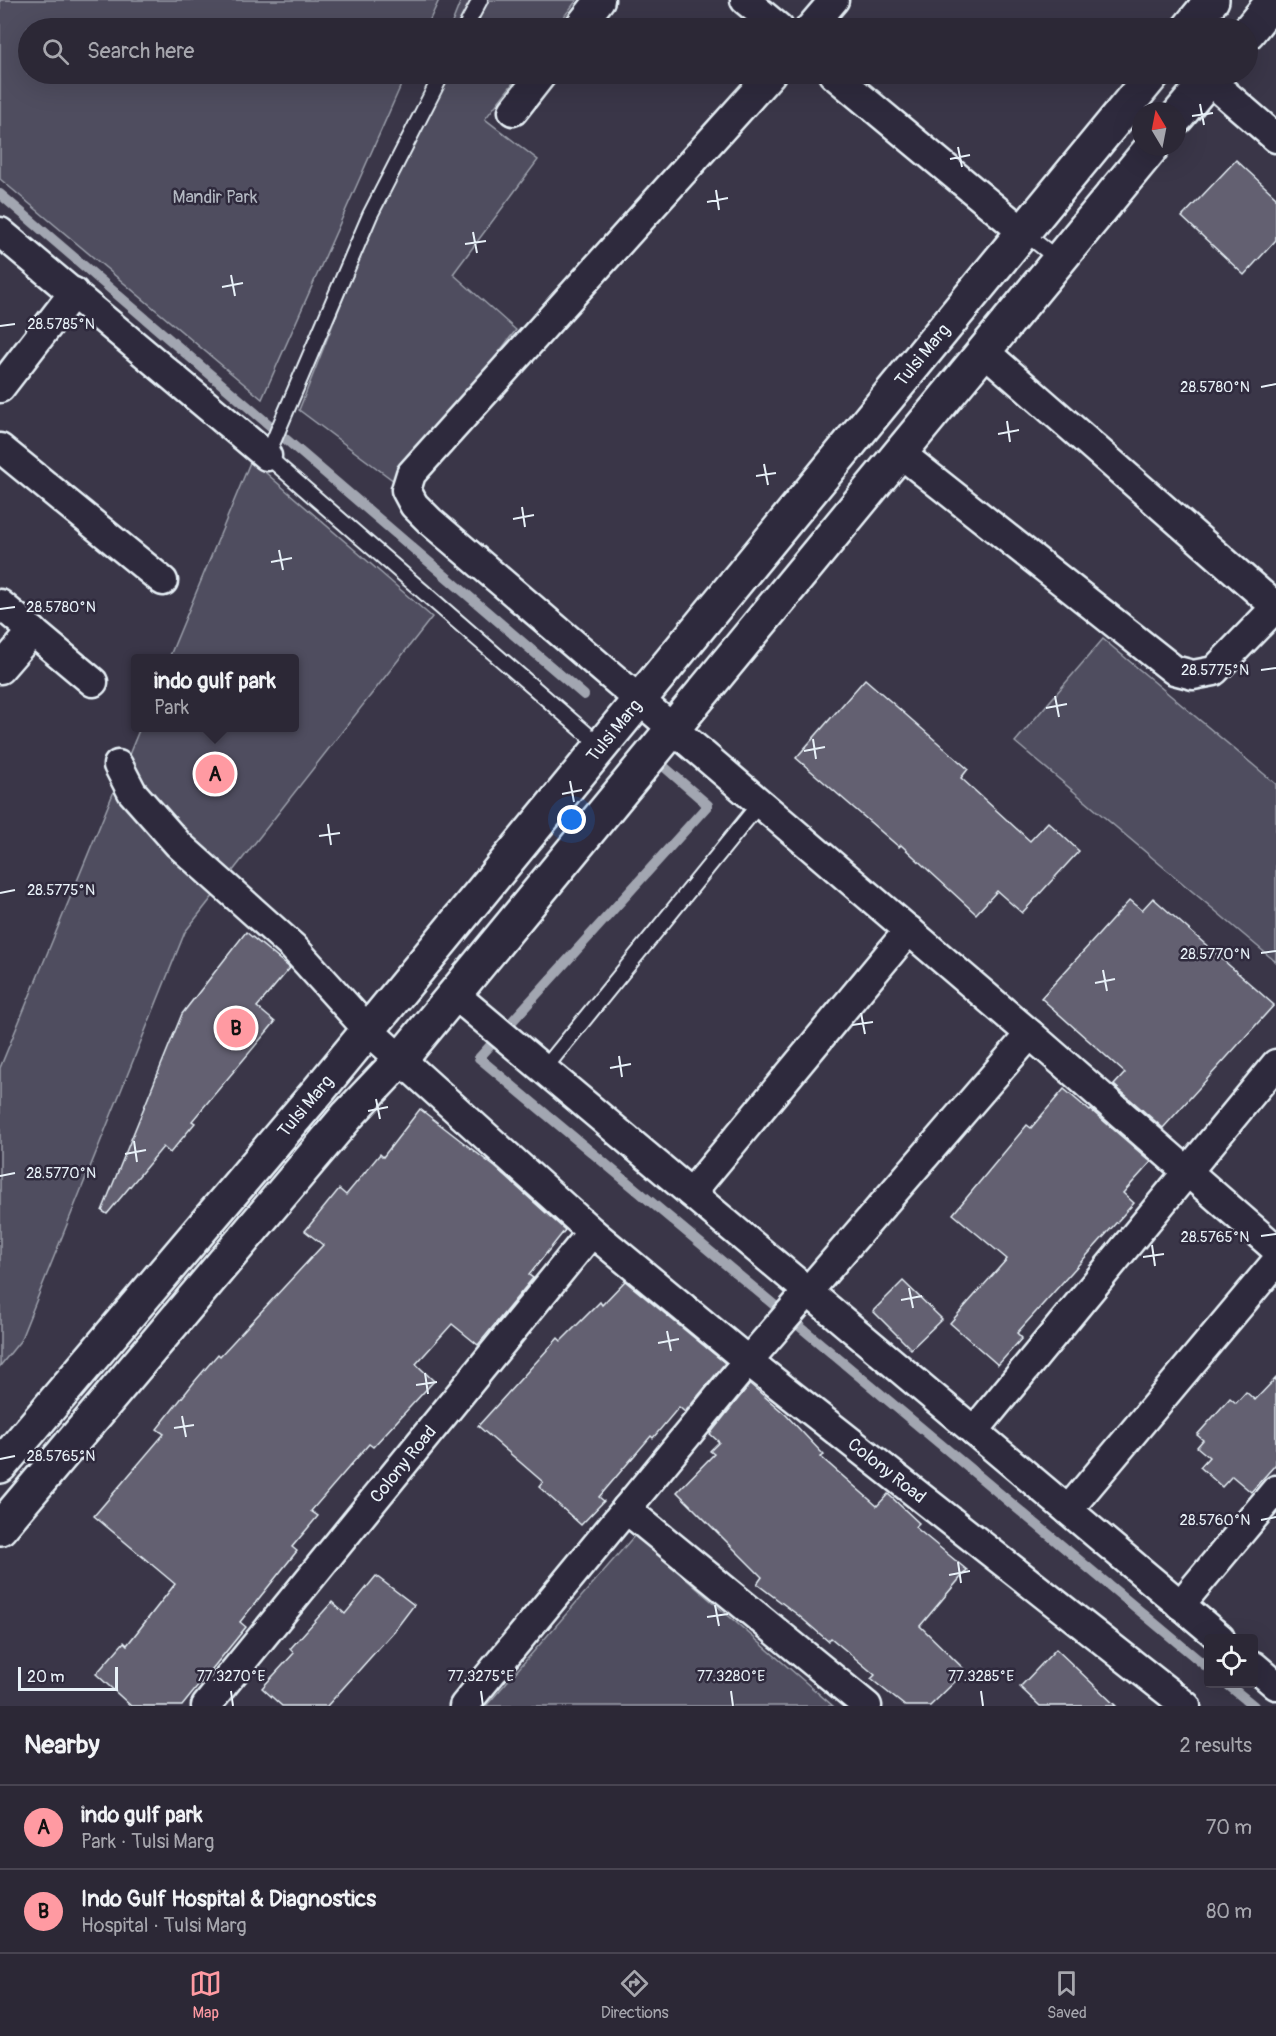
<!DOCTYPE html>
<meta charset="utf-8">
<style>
:root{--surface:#2c2836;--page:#34303e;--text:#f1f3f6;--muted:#a6a6ad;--line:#484451;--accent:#ff9aa2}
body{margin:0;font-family:Pangolin,sans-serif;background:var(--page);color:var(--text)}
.controls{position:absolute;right:18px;bottom:18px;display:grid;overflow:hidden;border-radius:6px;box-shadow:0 6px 24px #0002}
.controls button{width:54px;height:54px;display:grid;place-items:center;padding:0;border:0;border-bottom:2px solid var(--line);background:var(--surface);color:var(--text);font:30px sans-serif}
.compass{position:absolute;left:1132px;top:102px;width:54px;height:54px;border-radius:50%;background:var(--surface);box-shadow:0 6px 24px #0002;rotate:350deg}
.scale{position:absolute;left:18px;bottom:15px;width:100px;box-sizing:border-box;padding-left:6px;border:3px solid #e8f1f8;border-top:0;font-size:16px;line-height:21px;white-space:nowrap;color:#e8f1f8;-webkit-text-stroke:4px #2f2a3d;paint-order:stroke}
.you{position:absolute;left:572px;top:820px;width:21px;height:21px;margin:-15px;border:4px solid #fff;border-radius:50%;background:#1a73e8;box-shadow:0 0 0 9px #1a73e833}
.badge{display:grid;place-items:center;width:39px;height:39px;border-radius:50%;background:var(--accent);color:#111;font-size:20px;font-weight:700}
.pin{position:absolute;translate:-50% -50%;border:3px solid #fff;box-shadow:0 2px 6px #0006}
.popup{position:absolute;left:131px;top:654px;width:168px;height:78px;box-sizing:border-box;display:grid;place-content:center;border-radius:6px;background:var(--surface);filter:drop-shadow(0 2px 4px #0005);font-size:20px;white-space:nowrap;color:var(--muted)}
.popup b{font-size:22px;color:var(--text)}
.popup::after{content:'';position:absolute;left:50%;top:100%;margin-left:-12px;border:12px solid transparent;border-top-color:var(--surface)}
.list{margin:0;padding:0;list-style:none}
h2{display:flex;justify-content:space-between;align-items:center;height:78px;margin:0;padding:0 24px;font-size:26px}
h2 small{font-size:20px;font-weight:400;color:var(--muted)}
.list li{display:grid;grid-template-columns:39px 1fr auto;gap:18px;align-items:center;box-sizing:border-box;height:84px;padding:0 24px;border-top:2px solid var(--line)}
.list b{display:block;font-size:22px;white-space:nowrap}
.list p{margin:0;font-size:20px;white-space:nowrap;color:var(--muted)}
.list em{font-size:20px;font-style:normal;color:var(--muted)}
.icon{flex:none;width:33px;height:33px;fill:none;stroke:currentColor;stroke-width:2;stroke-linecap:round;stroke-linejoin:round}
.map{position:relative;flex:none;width:1276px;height:1706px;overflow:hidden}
.search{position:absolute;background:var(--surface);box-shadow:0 6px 24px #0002;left:18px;right:18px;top:18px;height:66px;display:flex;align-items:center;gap:15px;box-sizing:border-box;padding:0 21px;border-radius:33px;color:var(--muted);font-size:22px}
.sheet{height:246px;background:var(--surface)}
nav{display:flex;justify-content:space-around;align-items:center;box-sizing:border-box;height:84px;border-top:2px solid var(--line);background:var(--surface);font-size:16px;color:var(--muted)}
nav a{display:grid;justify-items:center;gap:3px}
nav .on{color:var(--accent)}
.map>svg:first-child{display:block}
.green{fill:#504e5f;stroke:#9ca0ac;stroke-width:1.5}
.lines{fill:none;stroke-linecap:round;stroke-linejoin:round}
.stream{stroke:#a2a6b1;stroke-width:10}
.building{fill:#636171;stroke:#e8f1f8;stroke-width:1.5}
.service-casing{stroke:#e8f1f8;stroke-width:18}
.minor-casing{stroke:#e8f1f8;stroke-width:33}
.tertiary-casing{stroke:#e8f1f8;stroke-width:38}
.service{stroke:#2f2a3d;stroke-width:14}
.minor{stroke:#2f2a3d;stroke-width:28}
.tertiary{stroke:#2f2a3d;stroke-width:33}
.ticks{fill:none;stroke:#e8f1f8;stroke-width:2}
.labels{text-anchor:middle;stroke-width:5;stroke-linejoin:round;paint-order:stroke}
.park-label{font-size:18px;fill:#b3b8c2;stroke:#2f2a3d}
.street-label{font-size:18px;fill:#e8f1f8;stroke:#2f2a3d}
.ticks-label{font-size:15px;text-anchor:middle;fill:#e8f1f8;stroke:#2f2a3d;stroke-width:5;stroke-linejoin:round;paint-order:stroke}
</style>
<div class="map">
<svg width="1276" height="1706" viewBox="0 0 1276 1706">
<rect width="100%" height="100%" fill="#3a3648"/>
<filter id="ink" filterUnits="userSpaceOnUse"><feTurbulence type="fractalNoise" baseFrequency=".0167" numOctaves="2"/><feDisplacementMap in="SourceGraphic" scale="12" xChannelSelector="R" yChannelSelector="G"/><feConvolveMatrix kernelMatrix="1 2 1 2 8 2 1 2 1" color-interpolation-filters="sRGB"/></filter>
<g filter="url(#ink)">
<!-- green -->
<g class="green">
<path d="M0,0H439L426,28H28V74H406L262,399L0,179Z"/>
<path d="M461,0H577L555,28H450Z"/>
<path d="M432,74H520L485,119L538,160L453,274L516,330L398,484L299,410Z"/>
<path d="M251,460L432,617L185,932L20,1341L0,1366V1068L140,728H294V658H169Z"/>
<path d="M1103,639L1276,784V962L1015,742Z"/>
<path d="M635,1535L833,1706H486Z"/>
</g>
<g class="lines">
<!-- stream -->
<g class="stream">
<path d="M0,194L584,695"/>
<path d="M661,764L708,805L479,1058L1208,1668"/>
<path d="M1227,1684L1254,1706"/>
</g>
</g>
<!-- building -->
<g class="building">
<path d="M1236,160L1276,197V240L1244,275L1182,217Z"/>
<path d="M865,679L968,769L961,778L1030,841L1048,822L1079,851L1022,913L997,891L976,914L901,845L899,847L796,758Z"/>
<path d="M1153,898L1274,1005L1163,1128L1114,1085L1125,1073L1041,998L1130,900L1142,910Z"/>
<path d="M246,932L290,968L257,1007L275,1022L192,1121L195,1123L170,1153L163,1147L107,1214L102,1211L182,1014Z"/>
<path d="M1064,1089L1090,1111L1091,1110L1151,1162L1123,1193L1134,1203L1017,1333L1022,1338L998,1365L950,1323L1007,1259L953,1214L1027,1125L1031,1128Z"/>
<path d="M420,1109L495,1167L565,1230L529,1275L533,1278L478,1345L452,1324L416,1364L434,1381L373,1447L369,1444L311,1511L318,1516L292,1547L297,1551L240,1622L246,1627L182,1706H131L96,1674L124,1642L127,1645L175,1584L94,1516L164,1434L157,1429L195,1381L218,1354L220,1356L323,1245L305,1231L339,1189L346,1195L380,1154L383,1157Z"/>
<path d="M625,1281L725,1363L685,1412L679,1407L653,1438L651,1436L599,1497L604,1501L581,1525L539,1487L543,1482L478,1426L558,1338L561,1341L600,1302L602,1305Z"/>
<path d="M903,1281L942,1319L911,1349L873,1311Z"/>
<path d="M1276,1378V1464L1251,1492L1232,1476L1222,1487L1200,1467L1209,1457L1197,1447L1203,1440L1197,1435L1230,1398L1236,1403L1246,1392L1255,1400Z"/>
<path d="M750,1384L786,1415L824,1455L821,1457L877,1506L888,1494L919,1523L915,1527L967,1570L920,1626L966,1671L930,1706H905L871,1679L875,1675L831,1638L828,1641L798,1615L757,1584L762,1577L677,1492L714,1454L710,1451L719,1442L710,1434Z"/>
<path d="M376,1576L414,1605L395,1630L327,1706H282L262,1688L294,1653L290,1649L332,1602L345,1614Z"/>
<path d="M1056,1649L1116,1706H1040L1020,1687Z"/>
</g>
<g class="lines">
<defs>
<g id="service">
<path d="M465,28L480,0"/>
<path d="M442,74L370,215L267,456L602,747"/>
<path d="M1023,232L1059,260"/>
<path d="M544,1069L760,803"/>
</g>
<g id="minor">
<path d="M745,0L779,28"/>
<path d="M578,28L600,0"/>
<path d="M810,28L834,0"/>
<path d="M771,74L411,474L406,490L414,505L430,521L1030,1034L1276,1249"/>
<path d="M833,74L1023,232"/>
<path d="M1208,79L1276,138"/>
<path d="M513,111L542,74"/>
<path d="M0,232L267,456"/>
<path d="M984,351L1275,606L1276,605"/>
<path d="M0,388L74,292"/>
<path d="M0,448L163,581"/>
<path d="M900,453L1174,670L1193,675L1214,671L1276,607"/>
<path d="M0,604L93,682"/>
<path d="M0,669L33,631"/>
<path id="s1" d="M118,765L132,792L178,844L293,947L368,1030L592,1232L748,1361L1186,1706"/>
<path d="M454,994L1220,1638"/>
<path d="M691,1193L909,930"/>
<path d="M974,1431L1276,1064"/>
<path d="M626,1509L867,1706"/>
<path d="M1068,1510L1276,1262"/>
<path d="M1180,1605L1276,1490"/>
<path d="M1254,1666L1276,1685"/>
<path id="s2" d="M206,1706L592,1232"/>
<path d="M464,1706L748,1361L1030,1034"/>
</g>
<g id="tertiary">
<path d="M1189,28L1212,0"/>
<path d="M1248,32L1274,0"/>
<path d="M1177,117L1213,74"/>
<path id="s3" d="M0,1466L319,1090L1153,74"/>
<path d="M0,1528L348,1115L400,1060L1152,147"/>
</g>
</defs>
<!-- service casing -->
<use href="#service" class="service-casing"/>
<!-- minor casing -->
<use href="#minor" class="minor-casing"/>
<!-- tertiary casing -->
<use href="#tertiary" class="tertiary-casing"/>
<!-- service -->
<use href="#service" class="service"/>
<!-- minor -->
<use href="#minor" class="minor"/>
<!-- tertiary -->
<use href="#tertiary" class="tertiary"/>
</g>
</g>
<!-- ticks -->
<path class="ticks" d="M1200,104L1204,125M1192,116L1213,113M958,147L962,167M950,159L970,155M716,190L719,210M707,202L728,198M473,232L477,253M465,244L486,241M231,275L235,296M222,287L243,283M0,326L15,324M1261,387L1276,384M1007,421L1010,442M998,434L1019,430M764,464L768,485M756,476L776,473M522,507L525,527M513,519L534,515M279,550L283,570M271,562L292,558M0,609L15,607M1261,670L1276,668M1055,696L1059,717M1046,708L1067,704M813,739L816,759M804,751L825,747M570,781L574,802M562,794L582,790M328,824L331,845M319,836L340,833M0,893L15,890M1261,953L1276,951M1103,970L1107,991M1095,983L1115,979M861,1013L865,1034M852,1025L873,1022M619,1056L622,1077M610,1068L631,1064M376,1099L380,1119M368,1111L388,1107M134,1141L137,1162M125,1154L146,1150M0,1176L15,1173M1261,1236L1276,1234M1152,1245L1155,1266M1143,1257L1164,1254M909,1288L913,1308M901,1300L922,1296M667,1331L671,1351M658,1343L679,1339M425,1373L428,1394M416,1385L437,1382M182,1416L186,1437M174,1428L194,1425M0,1459L15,1456M1261,1520L1276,1517M958,1562L961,1583M949,1575L970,1571M715,1605L719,1626M707,1617L728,1614M231,1691L233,1706M481,1691L483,1706M731,1691L733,1706M981,1691L983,1706"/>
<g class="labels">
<!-- park labels -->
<g class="park-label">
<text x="215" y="203">Mandir Park</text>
</g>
<!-- street labels -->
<g class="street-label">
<text dy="6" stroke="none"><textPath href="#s3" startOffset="1444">Tulsi Marg</textPath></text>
<text dy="6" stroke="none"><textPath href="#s3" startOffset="958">Tulsi Marg</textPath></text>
<text dy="6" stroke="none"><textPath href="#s3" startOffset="472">Tulsi Marg</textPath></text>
<text dy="6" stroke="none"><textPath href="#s2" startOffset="312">Colony Road</textPath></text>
<text dy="6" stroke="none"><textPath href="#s1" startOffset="1047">Colony Road</textPath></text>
</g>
</g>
<g class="ticks-label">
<text x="61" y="329">28.5785°N</text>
<text x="1215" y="392">28.5780°N</text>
<text x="61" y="612">28.5780°N</text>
<text x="1215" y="675">28.5775°N</text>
<text x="61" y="895">28.5775°N</text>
<text x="1215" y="959">28.5770°N</text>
<text x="61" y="1178">28.5770°N</text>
<text x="1215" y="1242">28.5765°N</text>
<text x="61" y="1461">28.5765°N</text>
<text x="1215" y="1525">28.5760°N</text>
<text x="231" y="1681">77.3270°E</text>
<text x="481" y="1681">77.3275°E</text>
<text x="731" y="1681">77.3280°E</text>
<text x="981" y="1681">77.3285°E</text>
</g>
</svg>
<div class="controls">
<button><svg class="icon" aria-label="locate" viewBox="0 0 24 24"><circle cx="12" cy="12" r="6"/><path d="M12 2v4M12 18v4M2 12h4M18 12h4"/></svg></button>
</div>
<svg class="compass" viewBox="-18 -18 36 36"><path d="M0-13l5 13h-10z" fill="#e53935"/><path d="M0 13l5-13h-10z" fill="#a6a6ad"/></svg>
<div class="scale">20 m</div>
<div class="you"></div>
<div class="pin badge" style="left:215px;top:774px">A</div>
<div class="popup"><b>indo gulf park</b>Park</div>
<div class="pin badge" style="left:236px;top:1028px">B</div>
<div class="search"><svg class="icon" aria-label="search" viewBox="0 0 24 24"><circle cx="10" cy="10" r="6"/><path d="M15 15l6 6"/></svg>Search here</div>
</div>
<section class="sheet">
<h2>Nearby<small>2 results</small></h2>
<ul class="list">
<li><span class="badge">A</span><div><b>indo gulf park</b><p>Park · Tulsi Marg</p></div><em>70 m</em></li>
<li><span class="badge">B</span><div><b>Indo Gulf Hospital &amp; Diagnostics</b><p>Hospital · Tulsi Marg</p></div><em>80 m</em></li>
</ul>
</section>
<nav>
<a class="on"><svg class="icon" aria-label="map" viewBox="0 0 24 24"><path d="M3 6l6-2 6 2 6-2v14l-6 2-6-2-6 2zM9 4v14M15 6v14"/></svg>Map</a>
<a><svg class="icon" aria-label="directions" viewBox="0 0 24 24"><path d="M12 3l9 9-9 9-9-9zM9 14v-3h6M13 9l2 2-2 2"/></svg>Directions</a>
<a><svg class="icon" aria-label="saved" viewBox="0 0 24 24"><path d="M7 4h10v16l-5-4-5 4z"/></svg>Saved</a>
</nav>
